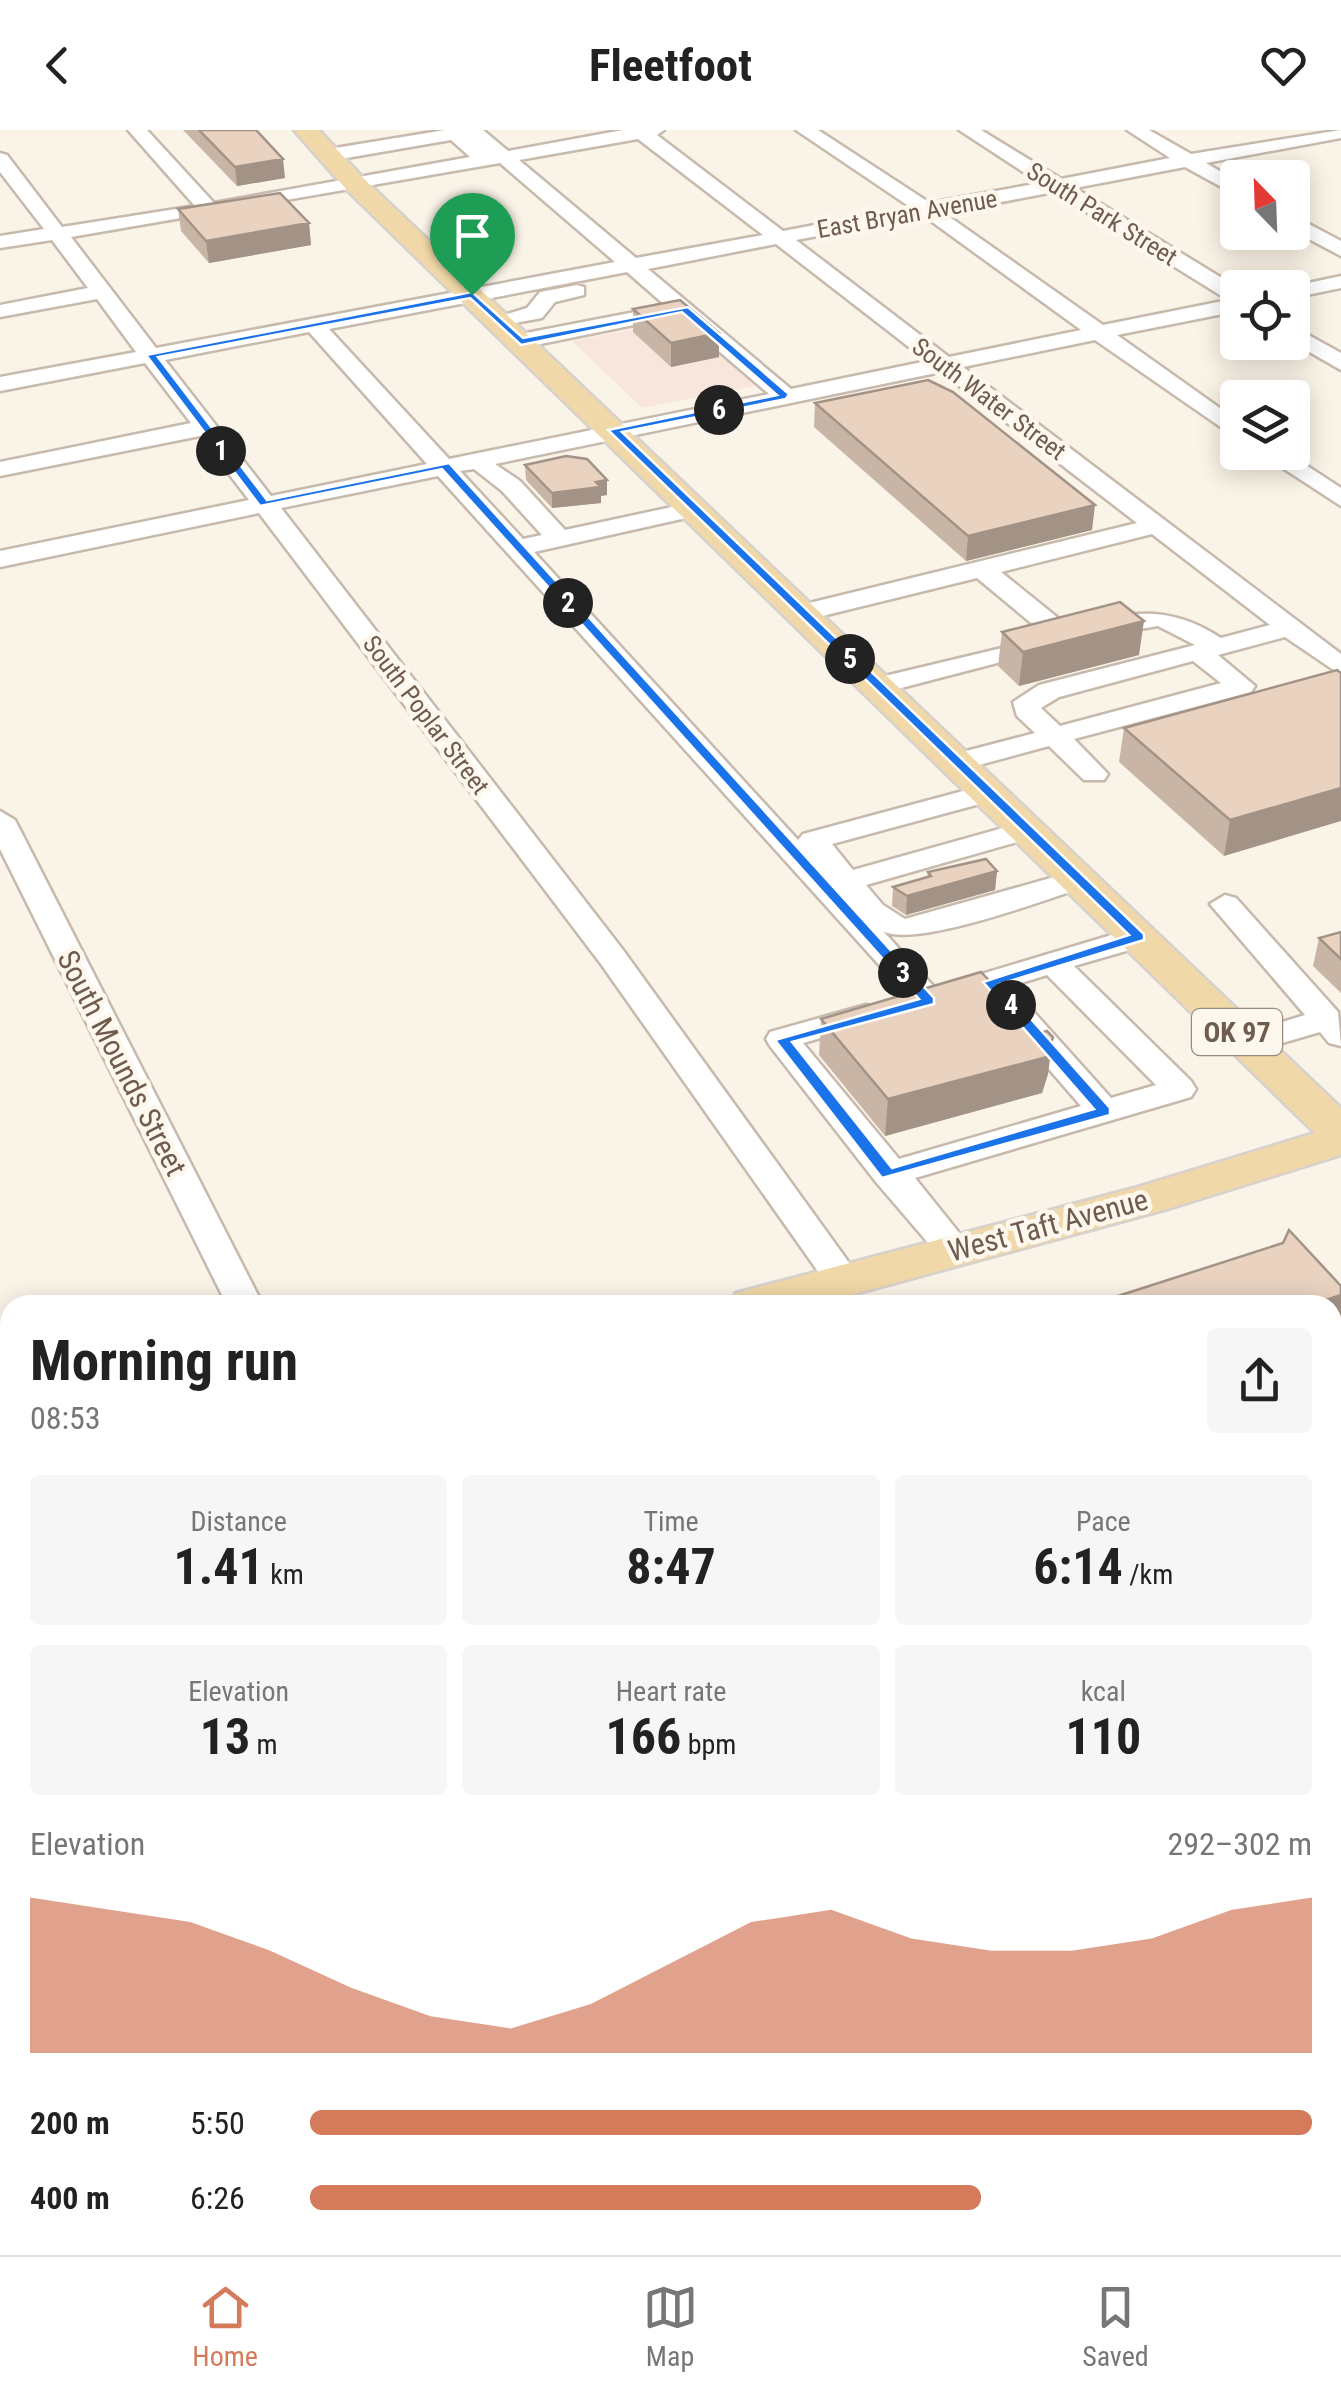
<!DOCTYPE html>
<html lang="en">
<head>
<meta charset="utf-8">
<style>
  body { margin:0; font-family:"Roboto Condensed",sans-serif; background:#f6f6f6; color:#222; height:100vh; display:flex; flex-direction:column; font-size:38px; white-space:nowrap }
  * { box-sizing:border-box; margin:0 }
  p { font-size:32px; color:#767676 }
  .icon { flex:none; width:55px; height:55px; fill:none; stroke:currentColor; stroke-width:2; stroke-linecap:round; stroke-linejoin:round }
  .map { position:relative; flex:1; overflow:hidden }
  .side { position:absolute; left:0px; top:1165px; width:1342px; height:960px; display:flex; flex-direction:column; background:#fff; border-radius:30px 30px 0 0; box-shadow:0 5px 25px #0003 }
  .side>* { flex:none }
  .needle { width:65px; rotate:337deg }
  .controls { position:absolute; left:1220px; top:30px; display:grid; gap:20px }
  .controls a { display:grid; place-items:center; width:90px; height:90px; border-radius:10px; background:#fff; box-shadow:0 5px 25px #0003; font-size:50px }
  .pin { position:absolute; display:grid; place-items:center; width:85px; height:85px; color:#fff; margin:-102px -42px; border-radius:50% 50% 50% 0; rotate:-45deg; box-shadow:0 0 10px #0007 }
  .pin .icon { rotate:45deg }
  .km { position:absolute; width:50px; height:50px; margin:-25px; border-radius:50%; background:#222; color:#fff; font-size:28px; line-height:50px; text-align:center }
  .round { display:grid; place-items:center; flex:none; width:105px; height:105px; border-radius:10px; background:#f6f6f6 }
  .overview { display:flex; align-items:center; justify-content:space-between; height:170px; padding:0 30px }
  h1 { font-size:55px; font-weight:700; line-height:75px }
  .stats { display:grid; grid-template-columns:repeat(3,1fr); gap:15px; height:170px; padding:10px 30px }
  .stats div { display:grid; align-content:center; border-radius:10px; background:#f6f6f6; text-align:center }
  .stats b { font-size:50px; font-weight:700 }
  .stats small { font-size:28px; font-weight:400 }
  .stats p { font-size:28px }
  .chart { height:280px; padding:20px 30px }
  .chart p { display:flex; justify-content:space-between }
  .chart svg { width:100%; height:180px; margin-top:10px; fill:#d47b5c; opacity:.7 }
  ul { padding:0 30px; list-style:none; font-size:32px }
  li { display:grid; grid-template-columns:160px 120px 1fr; align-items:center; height:75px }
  li i { height:25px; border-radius:12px; background:#d47b5c }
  header { display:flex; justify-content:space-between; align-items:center; height:130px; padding:0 30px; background:#fff; font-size:45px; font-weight:700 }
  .dock { display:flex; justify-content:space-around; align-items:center; height:140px; border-top:2px solid #e0e0e0; background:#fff; font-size:28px; color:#767676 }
  .dock a { display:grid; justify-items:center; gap:5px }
  .dock .selected { color:#d47b5c }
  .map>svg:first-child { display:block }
  .commercial { fill:#f8e6dd }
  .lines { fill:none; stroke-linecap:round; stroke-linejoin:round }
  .minor-casing { stroke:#c7baad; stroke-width:5 }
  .major-casing { stroke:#d7d1ce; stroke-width:5 }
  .minor { fill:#fff; fill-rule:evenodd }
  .major { fill:#f0d8a8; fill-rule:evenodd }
  .wall { fill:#c8b5a5 }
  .shaded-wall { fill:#a39386 }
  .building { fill:#e9d2c0; stroke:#a39386; stroke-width:2.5 }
  .route { fill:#1a73e8; stroke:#fff; stroke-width:2.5; fill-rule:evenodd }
  .labels { text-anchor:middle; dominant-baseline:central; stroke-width:9; stroke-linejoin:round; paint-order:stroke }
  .far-street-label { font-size:25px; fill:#705c4f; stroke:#fdf7ed }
  .shield { fill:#fdf7ed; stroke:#9a8a7e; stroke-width:2.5 }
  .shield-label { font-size:28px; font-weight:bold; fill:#705c4f }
  .street-label { font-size:30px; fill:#705c4f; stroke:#fdf7ed }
</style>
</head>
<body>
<header><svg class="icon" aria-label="back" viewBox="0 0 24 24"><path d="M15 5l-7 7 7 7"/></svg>Fleetfoot<svg class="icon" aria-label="heart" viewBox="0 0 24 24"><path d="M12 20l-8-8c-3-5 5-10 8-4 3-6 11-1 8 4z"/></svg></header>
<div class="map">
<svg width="1341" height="2125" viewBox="0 0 1341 2125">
  <rect width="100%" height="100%" fill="#faf3e7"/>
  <path class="commercial" d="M687 189 765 254 642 278 572 211Z"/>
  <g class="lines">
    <defs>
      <path id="minor" d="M128 0H147L214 73 470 27 451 10 329 31 319 25 329 19 445 0H483L508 21 623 0H664L657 5 783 101 910 77 796 0H818L930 73 1040 53 959 0H981L1061 49 1170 28 1127 0H1149L1191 24 1341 0V8L1206 33 1238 52V66L1185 37 1075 58 1238 158V181L1117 205 1238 291V309L1095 210 963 237 1341 524V545L1285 507 1218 525 1255 556 1251 562 1074 609 1108 644 1104 650H1084L1049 616 957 641 943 632 947 626 1035 603 1017 586 1013 572 1039 555 1195 515 1158 496 1093 507 1084 505 1080 499 1084 493C1137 480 1173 477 1221 508L1270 495 1152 404 1001 442 1074 501 1078 507 1074 513 1054 511 1051 519 878 564 864 556 868 550 1048 507 977 448 802 491 789 483 793 477 1137 393 941 242 495 334 520 351 565 400 695 372 704 374 707 379 704 384 534 422 798 710 803 704 978 657H998L1002 663 998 669 832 714 853 740 1028 691 1038 694 1043 700 1038 706 866 755 883 775 905 789 1079 740 1090 743 1094 749 1090 755C1051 768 914 819 883 801L935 858 1128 800H1150L1155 807 1150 814 1074 836 1191 951 1196 959 1191 967 915 1048 972 1119 967 1128 954 1131 941 1128 876 1052 770 916 766 909 770 902 866 875 877 878 882 885 877 892 803 913 899 1029 1081 976 1010 894 1005 887 1010 880H1032L1111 968 1156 955 1047 845 940 878H918L438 346 281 378 623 820 860 1148 855 1157 842 1161 829 1157 601 834 259 383 0 437V421L249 370 200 306 0 346V332L191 293 145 233 0 261V247L136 222 97 169 0 187V175L88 158 52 110 0 118V106L44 99 0 42V23L7 25 62 97 195 76ZM638 9 763 105 636 128 519 30ZM500 33 615 132 156 218 71 107ZM1054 62 1228 170 1103 195 944 83ZM924 86 1081 200 949 227 796 110ZM776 114 927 231 791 259 648 139ZM627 142 666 176 521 204 510 211 521 218 678 186 769 264 449 329 329 199ZM309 202 427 334 271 366 165 230ZM474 339 502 361 542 405 523 409 460 341ZM1193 531 1221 553 1060 596 1041 578 1059 567Z
        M1292 85 1341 111V126L1292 100Z
        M1341 146V158L1292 168V158H1285Z
        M577 155 584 157V165L555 172 542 188 499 196 488 190 527 178 540 162Z
        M1292 196 1341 223V240L1292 212Z
        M1258 322H1286L1341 358V376Z
        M0 681 15 690 263 1175H227L0 719Z
        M1225 765 1236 768 1338 882 1341 916 1329 913 1320 902 1248 923 1236 920 1232 913 1236 906 1305 885 1210 774Z
        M1341 1506V1540L1332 1543V1509Z"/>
      <path id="major" d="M294 0H319L365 50 1341 978V1025L1164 1080 814 1175H729L736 1163 1138 1057 1315 1003 347 60Z
        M10 1379V1419L0 1422V1382Z"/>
    </defs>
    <use href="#minor" class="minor-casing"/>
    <use href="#major" class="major-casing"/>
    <use href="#minor" class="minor"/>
    <use href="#major" class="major"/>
  </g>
  <path class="wall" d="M183 0H256L285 48 237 56Z
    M178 79 309 93 311 115 209 133 181 101Z
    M633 179 719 227 671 237 633 202Z
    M815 273 1092 400 966 431 814 297Z
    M525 335 607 365 601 366V373L552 378 526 350Z
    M1002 502 1139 525 1019 556 998 536Z
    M1341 543 1224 726 1119 632 1124 598Z
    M997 741 995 760 906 785 892 776 893 757 927 747 928 742Z
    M1341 802V863L1313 836 1319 808Z
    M821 889 1048 944 1042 963 885 1006 819 925Z"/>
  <path class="shaded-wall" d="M283 29 285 48 237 56 235 37Z
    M309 93 311 115 209 133 206 111Z
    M719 203V227L671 237V213Z
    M607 350V365L601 366V373L552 378V363Z
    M1095 375 1092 400 966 431 968 406Z
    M1144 491 1139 525 1019 556 1023 522Z
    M1341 658V691L1224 726 1230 690Z
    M997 741 995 760 906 785 907 766Z
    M1053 907 1048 944 1042 963 885 1006 888 969Z
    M1341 1165V1186L1338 1199 1332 1201V1175H1311Z
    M1341 1416V1449L1332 1452V1419Z"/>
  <path class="building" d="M199 0H256L283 29 235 37Z
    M280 63 309 93 206 111 178 79Z
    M680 170 719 203 671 213 633 179Z
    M928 250 953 262 1095 375 968 406 815 273Z
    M566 326 587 329 607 350 596 352 601 357 552 363 525 335Z
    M1120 472 1144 491 1023 522 1002 502Z
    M1337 540 1341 543V658L1230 690 1124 598Z
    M986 729 997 741 907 766 893 757 931 746 928 742Z
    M1341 802V829L1319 808Z
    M981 842 1040 903 1047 901 1053 907 1047 927 888 969 821 889Z
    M1289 1100 1341 1156V1165L1311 1175H1090L1283 1113Z
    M1332 1375 1341 1386V1416L1332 1419Z"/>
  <path class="route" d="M472 162 523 208 688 177 789 264 786 269 622 302 1144 804V810L1000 854 1110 978V985L882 1048 775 910 919 869 442 339 260 376 146 225ZM470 168 521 215 682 182 777 265 608 300 1129 805 983 852 1094 979 892 1038 792 912 934 874V868L449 333 267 370 158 227Z"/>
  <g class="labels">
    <g class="far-street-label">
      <text transform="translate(907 84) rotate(-10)">East Bryan Avenue</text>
      <text transform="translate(1102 84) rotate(32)">South Park Street</text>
      <text transform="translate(989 269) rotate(37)">South Water Street</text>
      <text transform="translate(426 585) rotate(53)">South Poplar Street</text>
    </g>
    <rect class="shield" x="1192" y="879" width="90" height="46" rx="8"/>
    <g class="shield-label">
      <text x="1237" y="902">OK 97</text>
    </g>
    <g class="street-label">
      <text transform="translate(122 933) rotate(63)">South Mounds Street</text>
      <text transform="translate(1048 1095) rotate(-15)">West Taft Avenue</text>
    </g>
  </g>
</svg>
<div class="controls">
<a><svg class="needle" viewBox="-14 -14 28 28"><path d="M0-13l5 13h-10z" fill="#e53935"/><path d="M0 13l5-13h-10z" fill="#767676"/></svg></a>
<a><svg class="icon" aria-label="locate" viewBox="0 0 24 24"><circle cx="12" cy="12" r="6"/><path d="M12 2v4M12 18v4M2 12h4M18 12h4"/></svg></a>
<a><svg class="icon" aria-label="layers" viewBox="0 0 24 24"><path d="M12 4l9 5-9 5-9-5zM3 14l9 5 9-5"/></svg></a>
</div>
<div class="pin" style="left:472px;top:165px;background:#1e9e55"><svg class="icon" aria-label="arrive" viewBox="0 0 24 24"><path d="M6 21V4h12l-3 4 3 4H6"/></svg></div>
<b class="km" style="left:221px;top:321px">1</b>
<b class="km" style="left:568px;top:473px">2</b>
<b class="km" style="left:903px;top:843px">3</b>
<b class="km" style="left:1011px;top:875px">4</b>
<b class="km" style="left:850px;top:529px">5</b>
<b class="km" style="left:719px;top:280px">6</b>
<section class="side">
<div class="overview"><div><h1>Morning run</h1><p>08:53</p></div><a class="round"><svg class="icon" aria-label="share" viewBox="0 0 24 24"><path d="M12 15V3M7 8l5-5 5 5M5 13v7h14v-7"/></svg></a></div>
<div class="stats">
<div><p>Distance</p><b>1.41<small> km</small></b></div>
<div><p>Time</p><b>8:47</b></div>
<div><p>Pace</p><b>6:14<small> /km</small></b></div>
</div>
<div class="stats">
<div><p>Elevation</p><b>13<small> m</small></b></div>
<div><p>Heart rate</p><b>166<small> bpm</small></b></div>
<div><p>kcal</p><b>110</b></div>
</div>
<div class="chart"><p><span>Elevation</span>292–302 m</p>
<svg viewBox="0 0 160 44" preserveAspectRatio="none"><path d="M0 44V6L10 9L20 12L30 19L40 28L50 35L60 38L70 32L80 22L90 12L100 9L110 16L120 19L130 19L140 16L150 9L160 6V44z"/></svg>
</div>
<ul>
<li><b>200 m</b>5:50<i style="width:100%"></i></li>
<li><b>400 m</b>6:26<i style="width:67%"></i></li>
</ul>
</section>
</div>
<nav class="dock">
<a class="selected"><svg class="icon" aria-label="home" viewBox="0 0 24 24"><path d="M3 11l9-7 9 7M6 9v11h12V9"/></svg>Home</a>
<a><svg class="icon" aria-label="map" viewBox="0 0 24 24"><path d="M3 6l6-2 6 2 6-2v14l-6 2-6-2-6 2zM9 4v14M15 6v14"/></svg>Map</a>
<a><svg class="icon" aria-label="saved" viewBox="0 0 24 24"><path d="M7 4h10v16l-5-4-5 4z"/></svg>Saved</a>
</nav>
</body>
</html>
